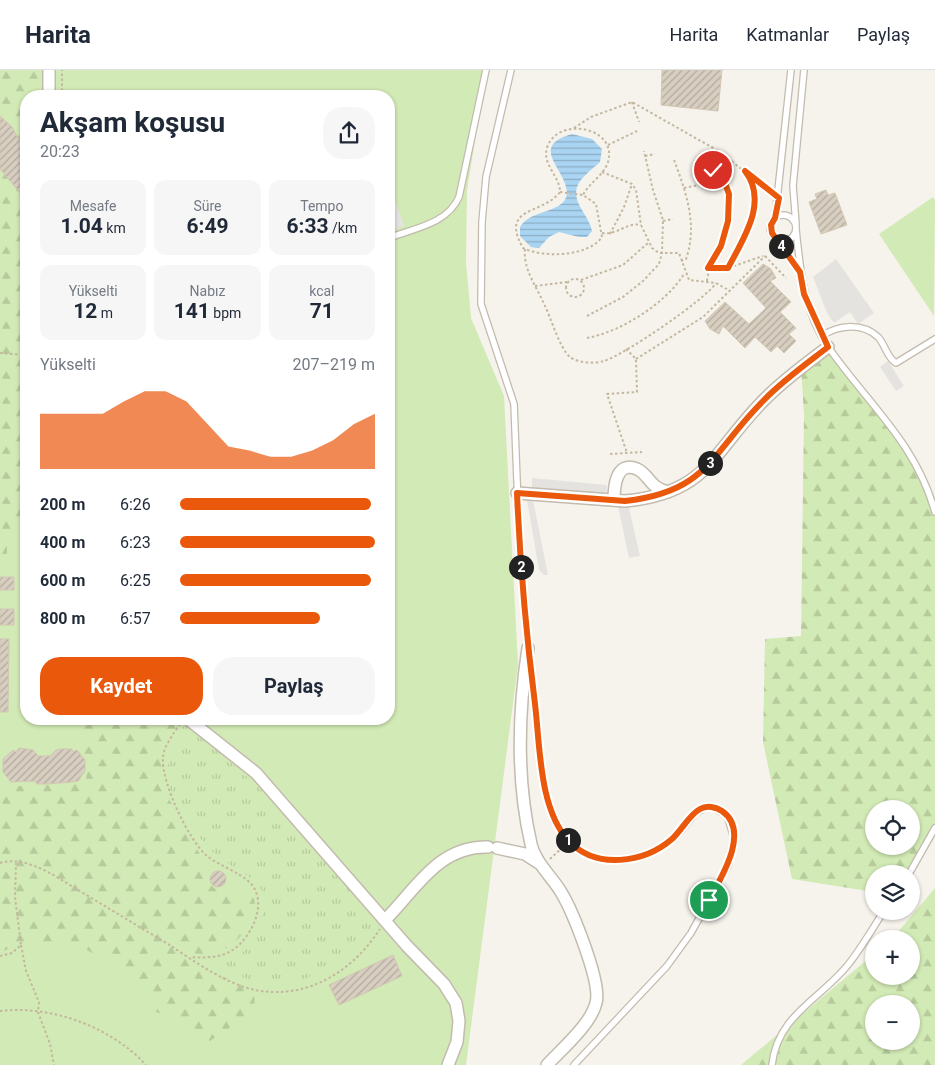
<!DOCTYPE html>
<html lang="tr">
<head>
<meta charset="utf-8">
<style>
  body { margin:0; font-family:Roboto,sans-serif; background:#f6f6f7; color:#1f2937; height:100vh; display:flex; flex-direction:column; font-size:19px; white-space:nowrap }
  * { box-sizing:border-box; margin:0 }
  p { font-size:16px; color:#747a83 }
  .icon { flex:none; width:28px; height:28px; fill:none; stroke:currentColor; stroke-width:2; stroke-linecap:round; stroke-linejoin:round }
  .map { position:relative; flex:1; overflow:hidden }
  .sheet { position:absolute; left:20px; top:20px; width:375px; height:635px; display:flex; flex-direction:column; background:#fff; border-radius:20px; box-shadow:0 1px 4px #0004 }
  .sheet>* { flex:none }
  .buttons { position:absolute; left:865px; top:730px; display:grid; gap:10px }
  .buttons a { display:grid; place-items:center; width:55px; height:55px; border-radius:50%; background:#fff; box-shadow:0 1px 4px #0004; font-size:25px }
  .pin { position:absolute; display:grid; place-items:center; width:42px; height:42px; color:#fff; margin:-21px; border:2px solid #fff; border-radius:50%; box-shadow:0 1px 5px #0007 }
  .km { position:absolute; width:25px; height:25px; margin:-12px; border-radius:50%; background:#222; color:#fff; font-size:14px; line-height:25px; text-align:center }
  .round { display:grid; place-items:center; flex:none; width:52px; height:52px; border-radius:20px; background:#f6f6f7 }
  .overview { display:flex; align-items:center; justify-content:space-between; height:85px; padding:0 20px }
  h1 { font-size:28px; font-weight:700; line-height:38px }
  .figures { display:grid; grid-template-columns:repeat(3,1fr); gap:8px; height:85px; padding:5px 20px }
  .figures div { display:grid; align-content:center; border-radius:12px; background:#f6f6f7; text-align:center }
  .figures b { font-size:21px; font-weight:700 }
  .figures small { font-size:14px; font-weight:400 }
  .figures p { font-size:14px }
  .chart { height:140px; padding:10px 20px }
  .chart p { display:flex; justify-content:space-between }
  .chart svg { width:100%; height:90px; margin-top:5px; fill:#ea580c; opacity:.7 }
  .cta { display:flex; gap:10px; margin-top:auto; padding:10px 20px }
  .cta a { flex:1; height:58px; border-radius:20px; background:#ea580c; color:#fff; font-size:20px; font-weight:700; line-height:58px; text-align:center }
  .cta a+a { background:#f6f6f7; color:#1f2937 }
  ul { padding:0 20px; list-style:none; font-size:16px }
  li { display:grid; grid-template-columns:80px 60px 1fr; align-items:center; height:38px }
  li i { height:12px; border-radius:6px; background:#ea580c }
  header { display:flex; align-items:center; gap:30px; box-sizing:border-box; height:70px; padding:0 25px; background:#fff; border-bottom:1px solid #e0e1e3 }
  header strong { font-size:24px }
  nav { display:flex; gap:28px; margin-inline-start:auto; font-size:18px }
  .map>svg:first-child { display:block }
  .grass { fill:#d2eab5; fill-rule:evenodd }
  .forest { fill:url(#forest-firs); fill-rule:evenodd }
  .park { fill:url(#park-tufts) }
  .parking { fill:#e5e3e0 }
  .water { fill:url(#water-rules) }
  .building { fill:url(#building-hatch); stroke:#d3c7b4 }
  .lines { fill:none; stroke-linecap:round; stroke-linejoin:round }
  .lane-casing { stroke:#c2bbae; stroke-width:8 }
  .street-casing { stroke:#c2bbae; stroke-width:14 }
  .path { stroke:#c4b79f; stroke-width:2; stroke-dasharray:2.5 2.5; stroke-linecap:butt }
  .lane { stroke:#fff; stroke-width:5.5 }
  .street { stroke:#fff; stroke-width:11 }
  .route-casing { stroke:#fff; stroke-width:10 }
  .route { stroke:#ea580c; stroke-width:6 }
</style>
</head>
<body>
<header>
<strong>Harita</strong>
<nav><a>Harita</a><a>Katmanlar</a><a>Paylaş</a></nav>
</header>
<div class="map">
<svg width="935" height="995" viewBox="0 0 935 995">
  <defs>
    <pattern id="forest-firs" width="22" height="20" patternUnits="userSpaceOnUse" patternTransform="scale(1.25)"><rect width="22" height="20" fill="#d2eab5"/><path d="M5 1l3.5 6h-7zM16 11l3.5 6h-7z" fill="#b6ca9c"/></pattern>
    <pattern id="park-tufts" width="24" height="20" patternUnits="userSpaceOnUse" patternTransform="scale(1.25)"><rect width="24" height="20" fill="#d2eab5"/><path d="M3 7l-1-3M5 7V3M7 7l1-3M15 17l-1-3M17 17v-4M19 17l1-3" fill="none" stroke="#b6ca9c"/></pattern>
    <pattern id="water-rules" width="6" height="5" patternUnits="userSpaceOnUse" patternTransform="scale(1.25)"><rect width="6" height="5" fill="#a9d4f2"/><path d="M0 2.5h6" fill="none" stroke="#8caec5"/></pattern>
    <pattern id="building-hatch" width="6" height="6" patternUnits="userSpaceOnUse" patternTransform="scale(1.25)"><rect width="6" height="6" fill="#d8cfc1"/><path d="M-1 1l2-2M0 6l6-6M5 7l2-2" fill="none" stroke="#b1aa9e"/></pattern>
  </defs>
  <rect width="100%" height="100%" fill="#f6f3ec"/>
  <path class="grass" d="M0 0H486L467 121 466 193 471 248 504 326 518 595 466 995H0ZM26 26H389V649H26Z
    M933 127 935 130 934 246 879 164Z"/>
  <path class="forest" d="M0 0H44V26H26V463H7V485H0Z
    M828 277 912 386 935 442V758L909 804H874V822L792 809 763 672 765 569 801 566 804 345 801 298ZM874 739H911V776H874Z
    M74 649H184L163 686 159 711 207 797 209 813 216 820 253 827C263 850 236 876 215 883 208 885 199 884 192 883L189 887 219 905 255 920 254 941 210 971 169 947 154 941 140 911 87 880 27 872 0 882V713L16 716 84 714C94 693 77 675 78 653Z
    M935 818V995H741L874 884V906H911V869H892ZM874 934H911V971H874Z"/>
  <path class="park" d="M187 654 270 727 361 830 376 852C366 868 353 879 338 890 295 922 262 921 216 894L215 890C224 888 236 886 244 881 259 872 269 837 262 821 254 806 233 798 220 788 201 774 167 727 167 702 167 696 170 689 171 684 174 673 177 660 187 654Z"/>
  <path class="parking" d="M390 116 404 156 389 161V117Z
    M836 189 874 243 858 254 850 242 834 253 827 243 813 207Z
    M888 291 904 316 896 321 880 297Z
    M532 408 607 415 606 425 532 419Z
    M527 430H533L548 505H544L539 500Z
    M628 434 640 486 629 488 618 436Z"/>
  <path class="water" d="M572 64 592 69 602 79 600 92C584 107 567 115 582 140 586 147 590 152 592 161L587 167H579L559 162 549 167 539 178 531 177 520 166V157C531 138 567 144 567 122 566 99 528 76 572 64Z"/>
  <path class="building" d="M662 0H722L718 41 661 35Z
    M0 46 12 57 23 77 26 91V130L0 99Z
    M826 120 828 125 835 123 847 155 821 164 809 132 817 129 815 124Z
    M763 194 771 199 776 208 770 211 791 232 780 242 796 258 789 264 796 271 784 283 777 276 771 282 755 267 745 278 723 256 719 264 710 259 705 251 725 232 749 254 766 238 743 213Z
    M0 507H14V520H0Z
    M0 539H14V555H0Z
    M0 569H9L8 642H0Z
    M19 678 33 680 38 686H50L56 680 61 679H72L73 682 77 680 85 690V701L78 711 72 712 47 714H37L35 711 11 712 3 702V689L13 680 16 682Z
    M210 809a8 8 0 1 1 16 0a8 8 0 1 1-16 0Z
    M393 885 402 906 339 935 329 915Z"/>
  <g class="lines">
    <defs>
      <path id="lane" d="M511 0 486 107 482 152 481 234 514 334 520 486 528 579
        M770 158a13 13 0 1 1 26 0a13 13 0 1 1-26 0Z
        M775 148 791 0
        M796 154 793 116 804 0
        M796 159C800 200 804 243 829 278 868 334 916 373 935 442
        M389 168C415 158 447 154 459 127L486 0
        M776 170 799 200
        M822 266C838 255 862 252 878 267 885 274 887 288 896 293L935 269
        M530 593C533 617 536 641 538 665 543 707 545 770 593 786 609 792 625 792 641 786 656 781 669 773 680 762 690 751 694 740 710 736L727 745 734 768 728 796 691 863 667 896 574 995
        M909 804 935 758
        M772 995C777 946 819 930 847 896 861 879 872 859 884 841"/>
      <path id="street" d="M49 26V0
        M517 423 625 431C708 423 712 383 763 331 782 311 806 294 828 277
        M614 430C614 417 616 390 637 399 650 405 648 417 668 422
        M528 578C518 643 516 709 531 774 535 792 552 807 561 822 572 840 602 913 596 933 591 954 562 979 547 995
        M188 649 256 703 407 876 444 914 456 933 459 951 457 972 448 995
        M497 778 525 784 539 793
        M385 850C417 818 438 776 488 777"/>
    </defs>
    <use href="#lane" class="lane-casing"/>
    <use href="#street" class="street-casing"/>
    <path class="path" d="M62 26V0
      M632 32 639 52
      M574 58 591 47 632 32 722 83 770 123
      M608 75 637 61
      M645 86 655 84
      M674 90C686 122 698 155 686 189L681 191
      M602 102 632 114 636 120 641 155 652 178 659 183H679L689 210 716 213 730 221
      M684 118 708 113 717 116 723 111 722 105 716 100 710 101 707 105 708 113
      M560 122 583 125 596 134 602 167C588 187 543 188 523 178 499 136 543 145 560 122 560 105 540 94 548 75 561 46 618 58 608 92 604 105 589 113 583 125
      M663 151 673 149
      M602 163C619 165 626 152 641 155
      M610 164 624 137 632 114
      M525 179C523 200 537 217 545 236 551 248 560 279 570 287 578 293 595 294 604 291 624 285 705 230 716 213
      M765 186 786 208
      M709 198H728L763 186
      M728 198C741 172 769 133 748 105
      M566 218a9 9 0 1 1 18 0a9 9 0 1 1-18 0Z
      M581 210 623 195 648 173
      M707 211C711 177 746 148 723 111
      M535 216 567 212
      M587 246 623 227 643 211 659 194 662 183 663 150 653 120 644 81
      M587 268C621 262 666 233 684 204
      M626 279 636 289 637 322 607 324 627 383
      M0 283 26 285
      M636 289 703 247 765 186
      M610 384 642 382
      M180 654C174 663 163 677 163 688 161 712 189 771 207 786 221 797 241 802 252 815 268 835 250 870 231 881 219 888 204 888 191 887
      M550 789 565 775
      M0 793C24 785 54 805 73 817 105 836 136 855 168 874 194 891 224 913 255 920 307 930 352 902 380 859
      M21 875 26 901 39 932 38 942 50 974 54 995
      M0 886 12 883 21 875 15 827 16 793
      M0 941C52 935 111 957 146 995"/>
    <use href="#lane" class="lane"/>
    <use href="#street" class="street"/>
  </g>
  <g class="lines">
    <defs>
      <path id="route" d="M709 830C721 808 751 761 722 741 716 737 707 735 700 739 689 745 682 760 672 769 644 793 596 800 569 771 539 740 540 675 535 634 526 563 520 494 517 423L625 431C708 422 711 383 763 331 782 311 806 294 828 277L804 224 800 202 772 163 771 155 775 148 779 128 745 101C769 132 743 169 728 198H708L721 176 728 151 729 124 722 105 713 100"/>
    </defs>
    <use href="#route" class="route-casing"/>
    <use href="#route" class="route"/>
  </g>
</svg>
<div class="buttons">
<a><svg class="icon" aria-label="locate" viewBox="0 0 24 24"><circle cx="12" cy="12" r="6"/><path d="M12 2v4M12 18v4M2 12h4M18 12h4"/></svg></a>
<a><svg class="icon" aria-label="layers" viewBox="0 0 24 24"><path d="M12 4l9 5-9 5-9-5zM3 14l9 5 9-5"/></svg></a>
<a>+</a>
<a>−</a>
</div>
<div class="pin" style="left:709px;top:830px;background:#1e9e55"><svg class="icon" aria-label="arrive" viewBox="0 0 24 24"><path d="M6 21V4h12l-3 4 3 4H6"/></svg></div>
<div class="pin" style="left:713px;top:100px;background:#d93025"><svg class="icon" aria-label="check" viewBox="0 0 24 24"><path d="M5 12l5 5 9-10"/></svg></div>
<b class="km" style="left:568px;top:770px">1</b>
<b class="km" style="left:521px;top:497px">2</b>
<b class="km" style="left:710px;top:393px">3</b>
<b class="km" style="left:781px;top:176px">4</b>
<section class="sheet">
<div class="overview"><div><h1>Akşam koşusu</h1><p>20:23</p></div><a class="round"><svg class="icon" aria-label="share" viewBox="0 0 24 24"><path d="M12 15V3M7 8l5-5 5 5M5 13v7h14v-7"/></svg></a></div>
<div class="figures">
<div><p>Mesafe</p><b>1.04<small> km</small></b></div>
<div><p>Süre</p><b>6:49</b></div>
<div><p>Tempo</p><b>6:33<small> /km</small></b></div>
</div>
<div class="figures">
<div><p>Yükselti</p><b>12<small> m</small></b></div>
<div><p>Nabız</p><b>141<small> bpm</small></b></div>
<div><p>kcal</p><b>71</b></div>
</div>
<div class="chart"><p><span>Yükselti</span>207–219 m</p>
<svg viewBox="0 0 160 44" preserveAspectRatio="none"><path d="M0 44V17L10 17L20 17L30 17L40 11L50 6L60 6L70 11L80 22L90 33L100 35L110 38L120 38L130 35L140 30L150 22L160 17V44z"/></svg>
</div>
<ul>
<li><b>200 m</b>6:26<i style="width:98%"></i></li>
<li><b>400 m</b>6:23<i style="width:100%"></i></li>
<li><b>600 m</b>6:25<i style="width:98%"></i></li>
<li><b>800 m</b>6:57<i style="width:72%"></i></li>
</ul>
<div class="cta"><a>Kaydet</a><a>Paylaş</a></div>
</section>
</div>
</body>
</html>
